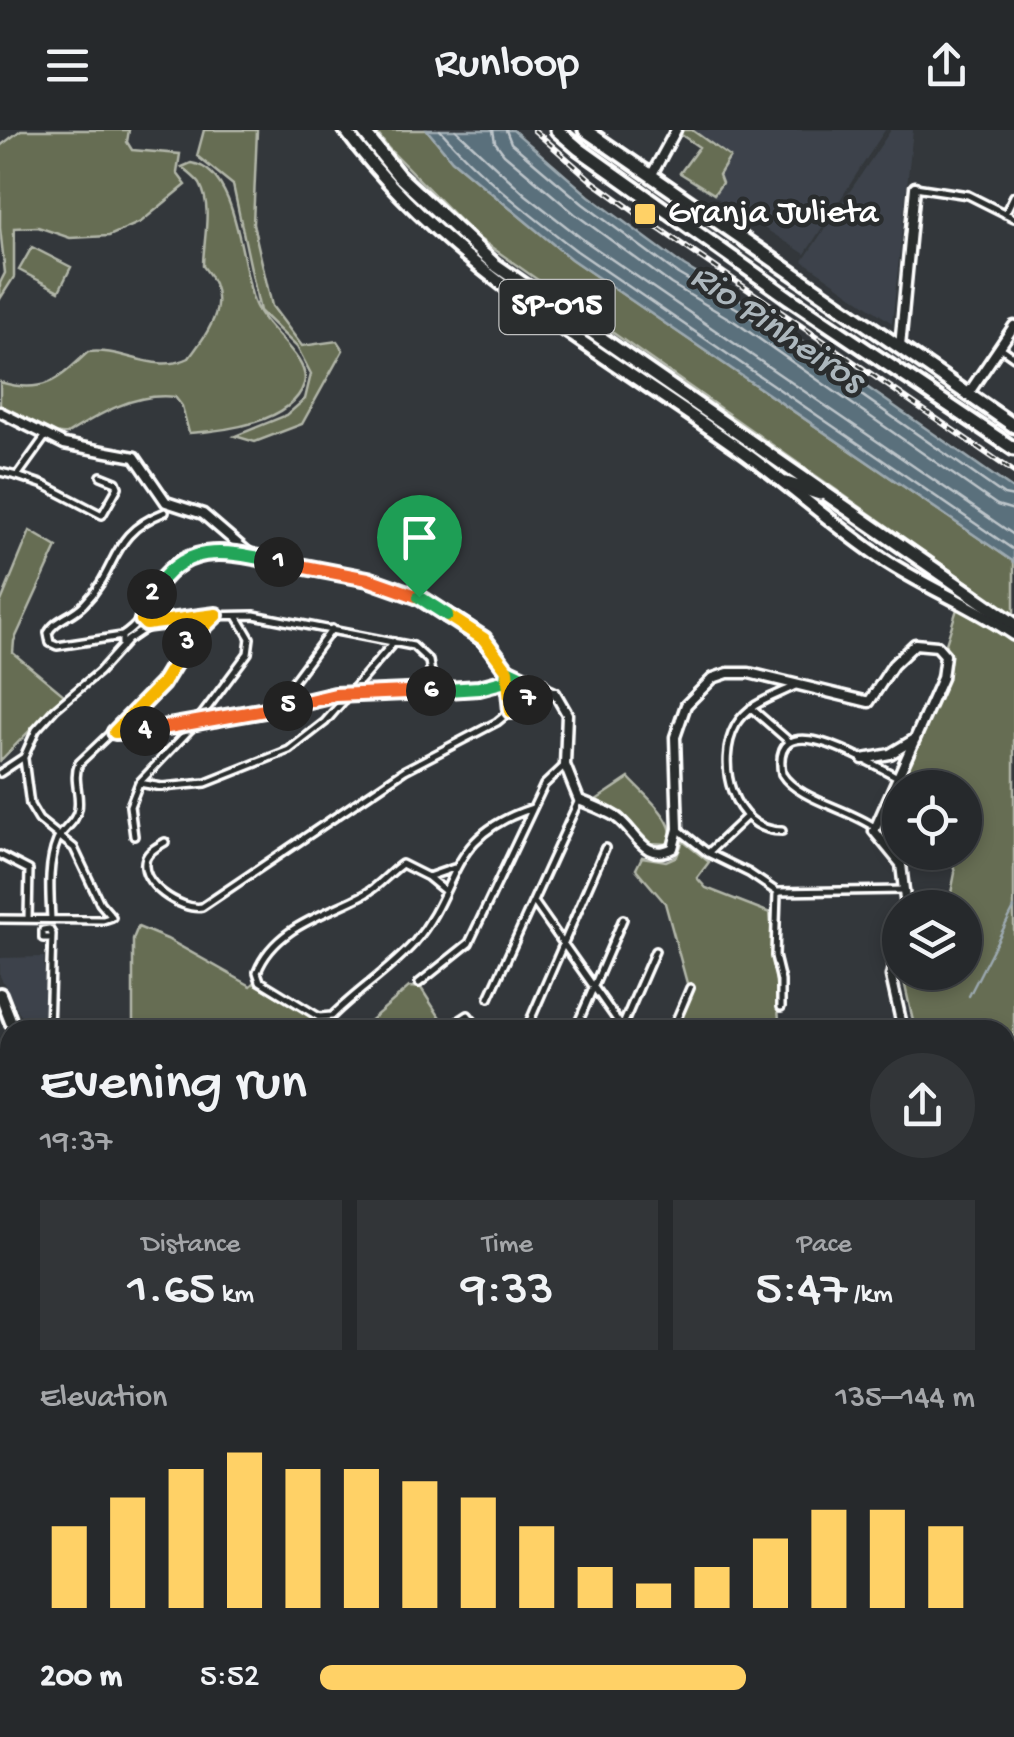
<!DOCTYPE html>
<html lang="en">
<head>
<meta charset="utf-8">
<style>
  body { margin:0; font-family:"Gochi Hand",sans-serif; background:#323538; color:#f1f3f6; height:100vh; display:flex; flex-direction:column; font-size:38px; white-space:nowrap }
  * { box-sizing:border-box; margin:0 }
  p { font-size:32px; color:#a4a6a9 }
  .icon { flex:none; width:55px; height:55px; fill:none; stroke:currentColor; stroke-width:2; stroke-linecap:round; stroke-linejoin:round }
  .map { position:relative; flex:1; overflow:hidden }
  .drawer { position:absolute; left:0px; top:890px; width:1015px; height:718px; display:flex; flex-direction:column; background:#26292c; border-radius:30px 30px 0 0; box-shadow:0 5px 15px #0003,0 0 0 2px #424548 }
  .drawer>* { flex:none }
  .buttons { position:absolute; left:882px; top:640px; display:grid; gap:20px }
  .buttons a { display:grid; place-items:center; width:100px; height:100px; border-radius:50%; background:#26292c; box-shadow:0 5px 15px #0003,0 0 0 2px #424548; font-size:50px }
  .pin { position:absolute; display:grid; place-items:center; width:85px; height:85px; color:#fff; margin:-102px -42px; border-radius:50% 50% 50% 0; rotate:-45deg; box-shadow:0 0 10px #0007 }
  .pin .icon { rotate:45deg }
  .km { position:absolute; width:50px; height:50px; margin:-25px; border-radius:50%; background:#222; color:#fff; font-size:28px; line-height:50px; text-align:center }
  .round { display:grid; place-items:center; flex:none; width:105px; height:105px; border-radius:52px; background:#323538 }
  .overview { display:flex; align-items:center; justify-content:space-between; height:170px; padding:0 40px }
  h1 { font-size:55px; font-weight:600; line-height:75px }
  .metrics { display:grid; grid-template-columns:repeat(3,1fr); gap:15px; height:170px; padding:10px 40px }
  .metrics div { display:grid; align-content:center; border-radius:0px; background:#323538; text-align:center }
  .metrics b { font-size:50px; font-weight:600 }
  .metrics small { font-size:28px; font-weight:400 }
  .metrics p { font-size:28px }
  .chart { height:280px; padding:20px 40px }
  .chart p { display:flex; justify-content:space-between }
  .chart svg { width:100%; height:180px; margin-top:10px; stroke:#ffd166; stroke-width:6 }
  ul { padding:0 40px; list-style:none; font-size:32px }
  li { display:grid; grid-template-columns:160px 120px 1fr; align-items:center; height:75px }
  li i { height:25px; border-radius:12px; background:#ffd166 }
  header { display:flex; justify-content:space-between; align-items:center; height:130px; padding:0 40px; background:#26292c; font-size:45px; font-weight:600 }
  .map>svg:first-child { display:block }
  .built { fill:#3d434b }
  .green { fill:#666d53; stroke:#b2b6a9; stroke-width:2.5 }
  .water { fill:#5a6f7b; stroke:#9ca9b0; stroke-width:2.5 }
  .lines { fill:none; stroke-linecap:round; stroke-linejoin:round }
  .shore { stroke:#bdc5ca; stroke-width:2.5 }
  .stream { stroke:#9ca9b0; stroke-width:2.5 }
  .street-casing { stroke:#fff; stroke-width:12 }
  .secondary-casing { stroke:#fff; stroke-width:15 }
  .primary-casing { stroke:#fff; stroke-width:18 }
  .highway-casing { stroke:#fff; stroke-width:19 }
  .street { stroke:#2a2d2e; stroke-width:5 }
  .secondary { stroke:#2a2d2e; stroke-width:8 }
  .primary { stroke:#2a2d2e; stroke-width:10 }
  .highway { stroke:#2a2d2e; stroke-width:11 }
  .rail-casing { stroke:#fff; stroke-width:6 }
  .rail { stroke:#2a2d2e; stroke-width:2.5; stroke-dasharray:8; stroke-linecap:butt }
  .split-1-casing { stroke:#fff; stroke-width:20 }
  .split-2-casing { stroke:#fff; stroke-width:20 }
  .split-3-casing { stroke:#fff; stroke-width:20 }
  .split-4-casing { stroke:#fff; stroke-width:20 }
  .split-5-casing { stroke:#fff; stroke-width:20 }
  .split-6-casing { stroke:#fff; stroke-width:20 }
  .split-7-casing { stroke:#fff; stroke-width:20 }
  .split-8-casing { stroke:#fff; stroke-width:20 }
  .split-9-casing { stroke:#fff; stroke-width:20 }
  .split-1 { stroke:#f0652b; stroke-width:12 }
  .split-2 { stroke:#22a559; stroke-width:12 }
  .split-3 { stroke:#f5b400; stroke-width:12 }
  .split-4 { stroke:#f5b400; stroke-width:12 }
  .split-5 { stroke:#f0652b; stroke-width:12 }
  .split-6 { stroke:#f0652b; stroke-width:12 }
  .split-7 { stroke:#22a559; stroke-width:12 }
  .split-8 { stroke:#f5b400; stroke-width:12 }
  .split-9 { stroke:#22a559; stroke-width:12 }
  .poi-dot { fill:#ffd166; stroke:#2a2d2e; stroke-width:4 }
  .labels { text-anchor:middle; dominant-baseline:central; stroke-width:9; stroke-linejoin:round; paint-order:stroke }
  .shield { fill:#2a2d2e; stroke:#bfc0c0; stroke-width:2.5 }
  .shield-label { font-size:32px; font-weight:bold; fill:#fff }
  .poi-label { font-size:35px; fill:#fff; stroke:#2a2d2e; text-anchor:start }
  .water-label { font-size:38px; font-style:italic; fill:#acb7bd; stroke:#2a2d2e }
</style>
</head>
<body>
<header><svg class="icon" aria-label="menu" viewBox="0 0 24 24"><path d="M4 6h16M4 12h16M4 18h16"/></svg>Runloop<svg class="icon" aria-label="share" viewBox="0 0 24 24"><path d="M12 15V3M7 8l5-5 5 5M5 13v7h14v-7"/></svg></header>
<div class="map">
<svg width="1014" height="1607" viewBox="0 0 1014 1607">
  <rect width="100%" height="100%" fill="#33373b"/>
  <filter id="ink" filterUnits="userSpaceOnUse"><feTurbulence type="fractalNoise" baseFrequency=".01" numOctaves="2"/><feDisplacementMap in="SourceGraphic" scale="20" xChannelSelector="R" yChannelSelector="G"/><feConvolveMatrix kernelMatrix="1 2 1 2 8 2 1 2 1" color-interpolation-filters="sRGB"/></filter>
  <g filter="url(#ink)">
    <path class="built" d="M683 0H885L805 124 679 44 699 17 680 4Z
      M891 0H913L892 193 803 131Z
      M44 827V900H35V888H22L0 846V828Z"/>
    <path class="green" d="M21 0H129L127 12 132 20 180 24 177 43 186 55 141 92 109 106 70 108 38 97 14 98V147L0 169V153L5 143 0 98V16Z
      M204 0H257L253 94 272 176 302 216 337 211 343 220 302 294 255 312 235 306 287 285 305 269 311 244 297 217 260 181 233 55 197 26Z
      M375 0H427L452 30 571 129 1014 432V485L474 105 388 18Z
      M683 0H692L730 27 719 45 722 53 714 64 680 43 699 17 680 4Z
      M191 33C238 39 241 135 254 172 263 198 312 229 304 254 292 293 222 301 189 303L182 276 175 267C136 262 99 284 67 304 44 306 20 289 0 278V252C43 265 58 250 88 222 122 217 155 245 189 228 212 197 232 170 203 136 203 111 213 78 200 54 196 48 187 42 182 37Z
      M32 117 71 137 59 161 19 140Z
      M30 401 57 417 14 511 13 523 64 565 0 631V474Z
      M957 479 1014 509V938L1005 935V900H915L904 851 906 843 965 842V778L935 777 950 768 955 743 950 723 965 722V658L905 657 902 654Z
      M629 648C643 664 679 691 670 714L650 713 622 683 596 670Z
      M683 711 709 732 697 748 706 758 770 783 779 890C739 901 713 907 675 887L688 857 665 773 636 739 642 727 666 731 677 726Z
      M138 797 167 809 251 856 254 853 318 890 329 893V900H133V809Z
      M409 857 421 858 448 900H359Z"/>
    <path class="water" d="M427 0H513L589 66 684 136 748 174 1014 360V432L571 129 452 30Z"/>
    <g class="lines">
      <path class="shore" d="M440 0C480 46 529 84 577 121L1014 420
        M456 0 526 65 585 111 1014 405
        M493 0 495 12 504 24 575 84 671 154 735 192 997 375 1014 380
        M506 0 511 13 583 74 678 144 743 182 1004 365 1014 367"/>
      <path class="stream" d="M969 866 1014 778
        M1005 1396 1014 1372
        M711 1607 718 1598"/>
      <defs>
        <path id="street" d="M915 57 968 65 1014 88
          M1005 84 1014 66
          M1000 217 1014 227
          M0 342 17 346 45 307
          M17 346 44 355 102 385 118 357 116 352 101 346
          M122 506 57 516 50 513 48 503C55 489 73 486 84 474 120 438 108 404 165 382
          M122 517V506C138 496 142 487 149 470 168 426 205 418 248 426
          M507 540 511 581
          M274 577 332 499
          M751 578 790 612
          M115 602C187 608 266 574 336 565 393 557 450 564 506 551
          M0 643 24 627 36 600 55 579 99 542 128 510 150 495 200 486 254 485 413 516 429 531 434 561
          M139 653 162 657 206 653 289 620 325 592 394 512
          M874 697C849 679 797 669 782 644 769 570 873 635 898 647
          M678 699 708 723 749 743 777 762 905 760
          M782 701C732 701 715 632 736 595 750 572 774 567 795 556
          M134 706 130 676 139 653 196 593 248 523 250 508 237 486
          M165 712C158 716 149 721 146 728 137 753 182 781 202 777L405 640 497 592 541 556
          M708 723 745 688
          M0 725 29 740 28 789
          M428 747 454 738
          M445 761 428 747 402 734C389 743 379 756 365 764 326 785 275 796 257 842L260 851 319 887 332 886C358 860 390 840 414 813 462 756 445 706 533 678
          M777 762 775 826 781 851V877
          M534 772 624 900
          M0 789 103 790 112 787 100 773 74 718 39 690 30 675 24 629
          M51 789C50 765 47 735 57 711 62 699 76 693 78 679 81 663 72 650 79 633L162 554 186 513 214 487
          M419 853 469 813 544 655 565 635
          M489 868 579 670
          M451 896 468 885 480 900
          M622 897 655 821
          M49 900 52 804 49 799 43 800V808H51
          M526 900 605 718
          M575 900 623 789
          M672 900 690 858
          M0 948 10 964
          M1005 970 1014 983
          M1005 1013 1014 1017
          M0 1050 10 1045
          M1005 1102 1014 1118
          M0 1241 10 1239
          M1005 1271 1014 1279
          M0 1396H10
          M1005 1524 1014 1520
          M0 1527 10 1531
          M1005 1552 1014 1562
          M1005 1577 1014 1574
          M160 1598 182 1607
          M603 1598 613 1601
          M611 1598 616 1607
          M810 1601 828 1607
          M60 1607 83 1601 172 1602 176 1598
          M322 1607 333 1598
          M442 1607 447 1598
          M526 1607 531 1598
          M551 1607 588 1598
          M718 1607 728 1598"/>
        <path id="secondary" d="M651 46 676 0
          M900 217 915 57
          M968 264 1014 196
          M0 282 64 314 135 327 166 372 203 384 253 427 367 449 419 467 470 498 512 544 555 563 567 584 565 635 579 670C591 675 605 680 616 687 636 701 644 733 673 718L678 699 675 607 686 575 713 548 728 543H749L869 572 893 535 915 514 937 516 945 525 942 548 874 701 901 734 906 778
          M863 629 890 624 915 609
          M900 806 891 846 903 900
          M1005 944 1014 947
          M1005 1446 1014 1435
          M798 1607 814 1598"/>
        <path id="primary" d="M345 0C446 137 602 221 738 318 788 353 832 395 883 429 925 457 972 475 1014 504
          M0 864 11 892
          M1005 1228 1014 1226"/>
        <path id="highway" d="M362 0 398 45 494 134 1014 494
          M557 0 579 19 789 168 1014 319
          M585 0 1014 296
          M786 353 820 364"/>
      </defs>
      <use href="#street" class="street-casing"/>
      <use href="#secondary" class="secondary-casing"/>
      <use href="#primary" class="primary-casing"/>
      <use href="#highway" class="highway-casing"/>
      <use href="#street" class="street"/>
      <use href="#secondary" class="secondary"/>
      <use href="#primary" class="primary"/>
      <use href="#highway" class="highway"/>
      <defs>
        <path id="rail" d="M534 0 592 51 642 87 1014 342"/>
      </defs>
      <use href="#rail" class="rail-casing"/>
      <use href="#rail" class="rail"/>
    </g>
  </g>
  <g class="lines" filter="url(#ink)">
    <defs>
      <path id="split-1" d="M279 432 368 449 419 467"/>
      <path id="split-2" d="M152 464C184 410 226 421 279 432"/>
      <path id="split-3" d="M152 464 142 490 146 494 216 485 187 513"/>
      <path id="split-4" d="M145 601 115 602 162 554 187 513"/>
      <path id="split-5" d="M145 601 288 576"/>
      <path id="split-6" d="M288 576 335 565 431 561"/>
      <path id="split-7" d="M431 561 479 558 506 551 507 540 541 556 528 570"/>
      <path id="split-8" d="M447 485 484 509 507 540 511 581 528 570"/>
      <path id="split-9" d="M419 467 447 485"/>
    </defs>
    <use href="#split-1" class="split-1-casing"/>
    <use href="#split-2" class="split-2-casing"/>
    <use href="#split-3" class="split-3-casing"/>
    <use href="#split-4" class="split-4-casing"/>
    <use href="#split-5" class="split-5-casing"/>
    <use href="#split-6" class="split-6-casing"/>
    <use href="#split-7" class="split-7-casing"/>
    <use href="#split-8" class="split-8-casing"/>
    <use href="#split-9" class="split-9-casing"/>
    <use href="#split-1" class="split-1"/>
    <use href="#split-2" class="split-2"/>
    <use href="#split-3" class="split-3"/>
    <use href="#split-4" class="split-4"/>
    <use href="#split-5" class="split-5"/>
    <use href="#split-6" class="split-6"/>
    <use href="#split-7" class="split-7"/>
    <use href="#split-8" class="split-8"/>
    <use href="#split-9" class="split-9"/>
  </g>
  <rect class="poi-dot" x="633" y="72" width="24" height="24" rx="5"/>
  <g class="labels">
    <rect class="shield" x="499.5" y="150" width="115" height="54" rx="8"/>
    <g class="shield-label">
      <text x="557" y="177">SP-015</text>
    </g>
    <g class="poi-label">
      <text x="668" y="84">Granja Julieta</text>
    </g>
    <g class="water-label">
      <text transform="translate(776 200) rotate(34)">Rio Pinheiros</text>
    </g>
  </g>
</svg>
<div class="buttons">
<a><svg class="icon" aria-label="locate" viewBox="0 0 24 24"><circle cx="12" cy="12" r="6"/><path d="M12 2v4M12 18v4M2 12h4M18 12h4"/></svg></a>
<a><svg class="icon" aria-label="layers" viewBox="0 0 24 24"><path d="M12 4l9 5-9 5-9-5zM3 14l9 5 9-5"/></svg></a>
</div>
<div class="pin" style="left:419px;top:467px;background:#1e9e55"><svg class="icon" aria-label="arrive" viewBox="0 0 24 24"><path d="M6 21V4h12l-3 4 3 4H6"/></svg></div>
<b class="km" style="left:279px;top:432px">1</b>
<b class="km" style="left:152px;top:464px">2</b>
<b class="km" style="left:187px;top:513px">3</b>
<b class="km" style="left:145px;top:601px">4</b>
<b class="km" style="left:288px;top:576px">5</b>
<b class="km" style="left:431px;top:561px">6</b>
<b class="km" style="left:528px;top:570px">7</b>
<section class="drawer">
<div class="overview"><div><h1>Evening run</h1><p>19:37</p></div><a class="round"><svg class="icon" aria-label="share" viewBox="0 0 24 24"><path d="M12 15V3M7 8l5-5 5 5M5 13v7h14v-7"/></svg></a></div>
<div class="metrics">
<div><p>Distance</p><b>1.65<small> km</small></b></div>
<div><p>Time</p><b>9:33</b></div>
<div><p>Pace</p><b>5:47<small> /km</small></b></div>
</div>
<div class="chart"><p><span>Elevation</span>135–144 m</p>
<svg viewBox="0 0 160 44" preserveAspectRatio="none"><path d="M5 44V24M15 44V17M25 44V10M35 44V6M45 44V10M55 44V10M65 44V13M75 44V17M85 44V24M95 44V34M105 44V38M115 44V34M125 44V27M135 44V20M145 44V20M155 44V24"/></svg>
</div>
<ul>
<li><b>200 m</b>5:52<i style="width:65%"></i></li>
</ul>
</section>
</div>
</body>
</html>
